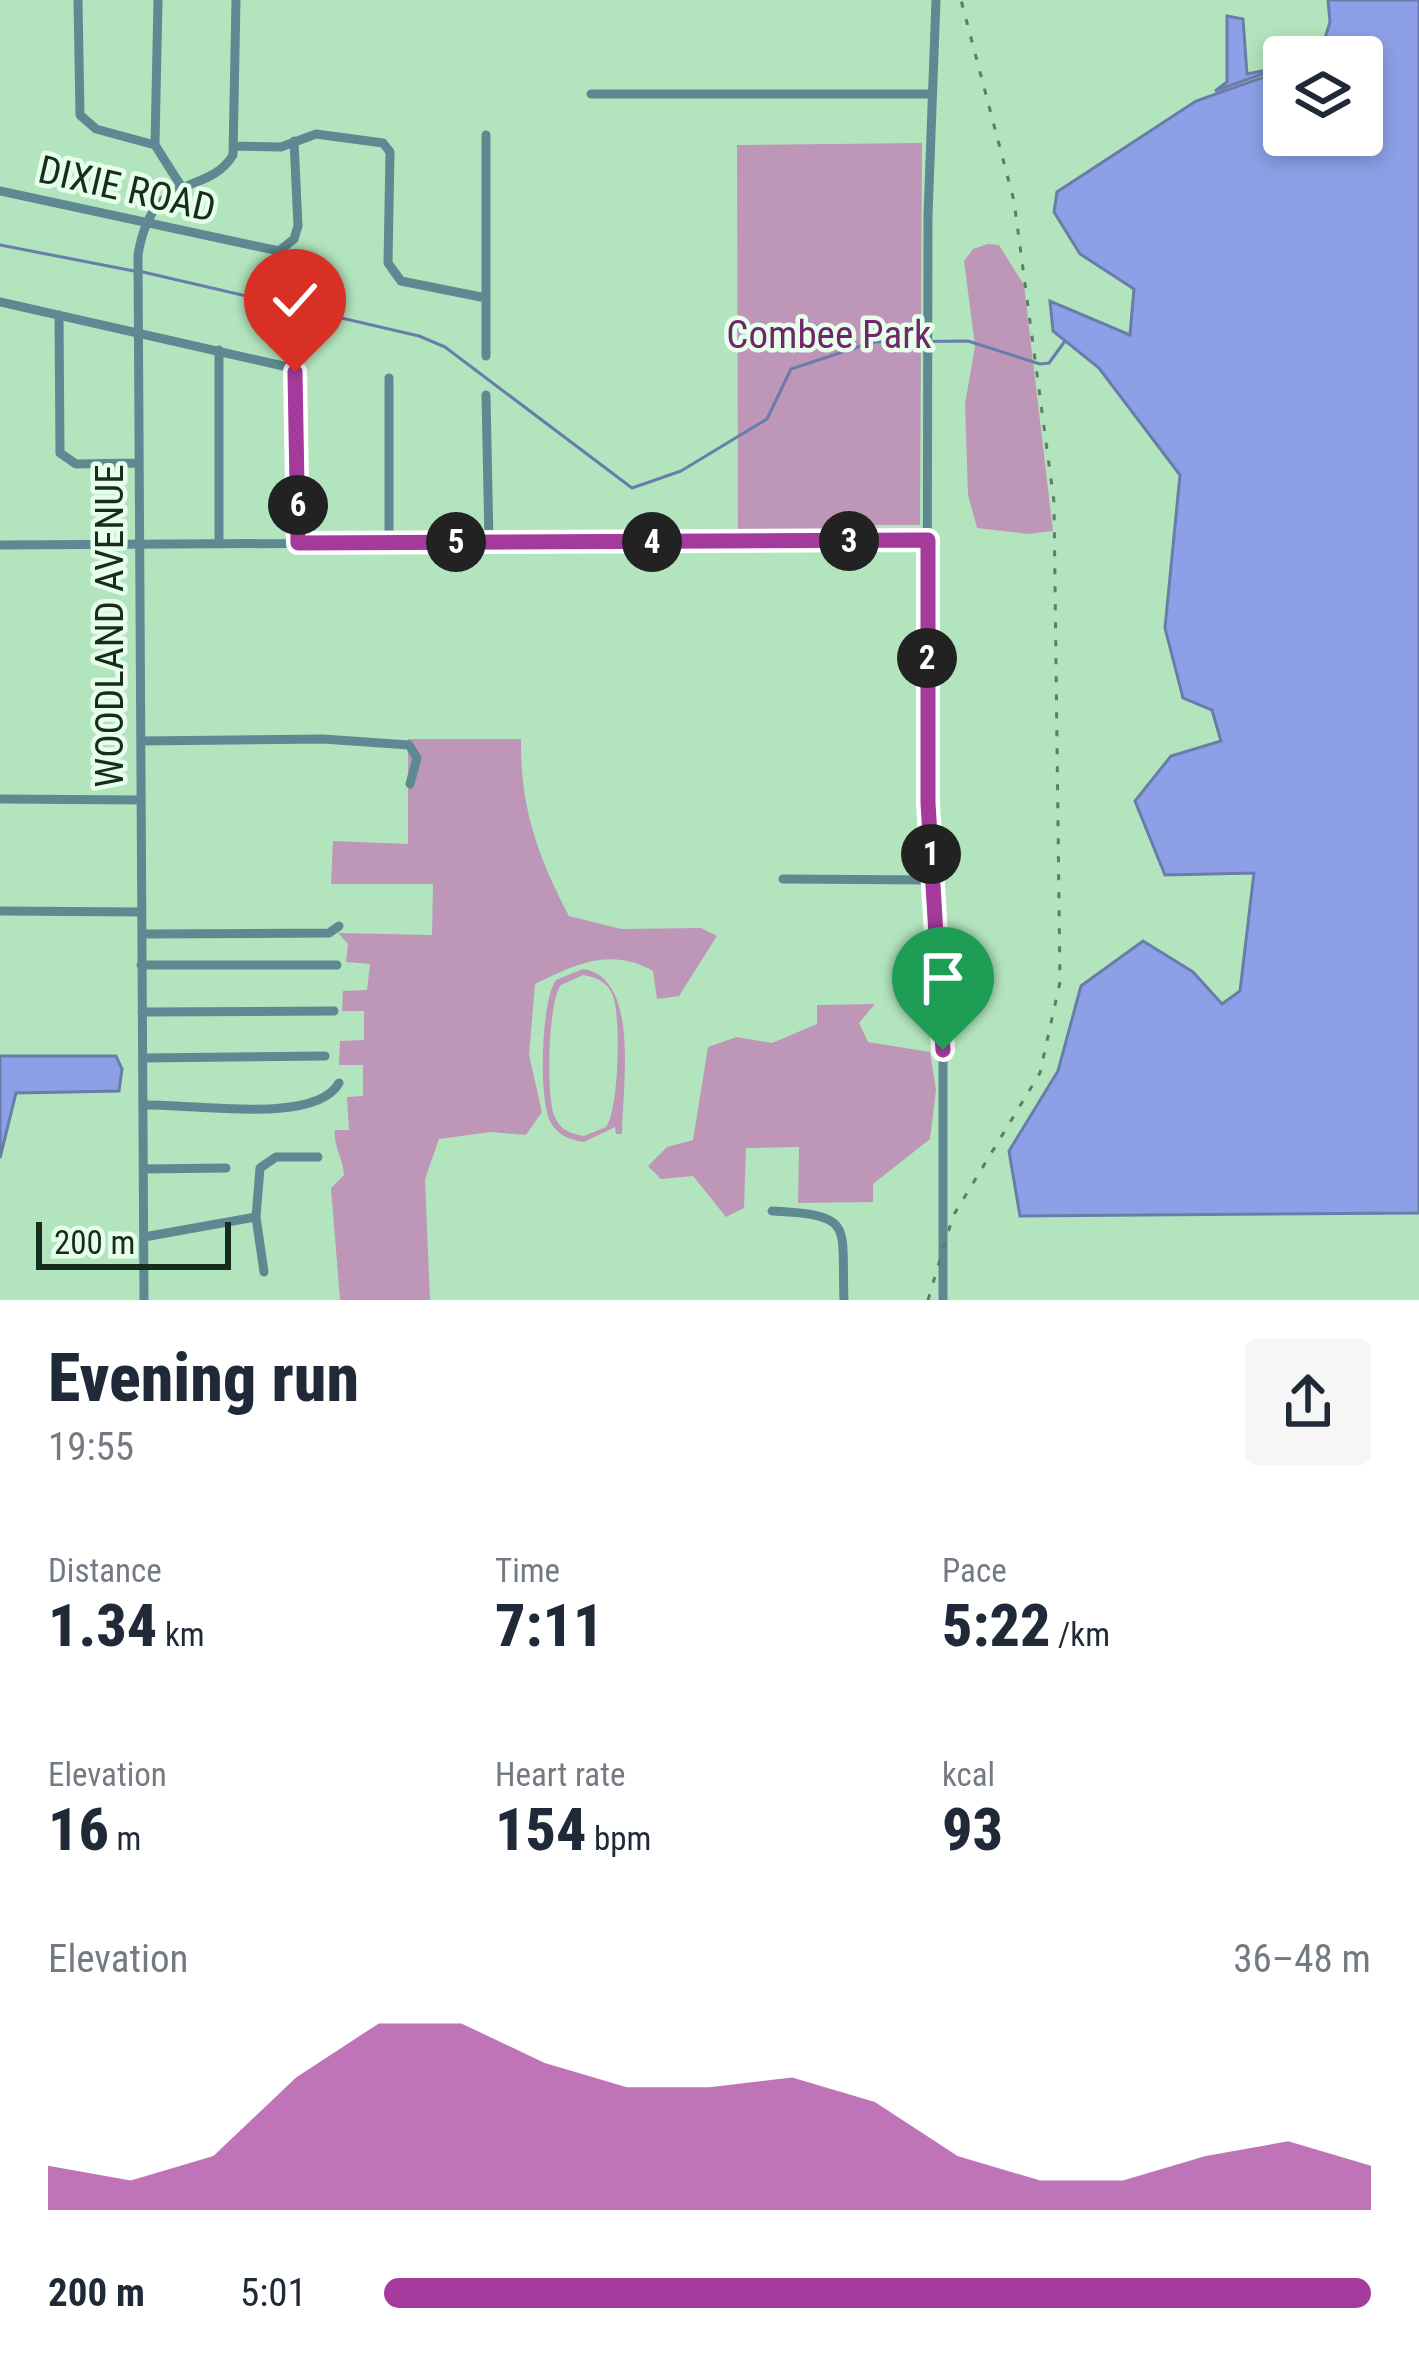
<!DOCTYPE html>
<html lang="en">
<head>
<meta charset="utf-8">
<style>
  body { margin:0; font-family:"Roboto Condensed",sans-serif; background:#f6f6f7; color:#1f2937; height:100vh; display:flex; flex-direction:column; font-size:45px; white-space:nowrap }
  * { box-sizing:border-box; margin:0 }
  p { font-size:39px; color:#747a83 }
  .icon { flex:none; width:66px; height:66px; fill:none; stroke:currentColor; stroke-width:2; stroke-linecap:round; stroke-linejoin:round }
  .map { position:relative; height:1300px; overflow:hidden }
  .details { display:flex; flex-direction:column; background:#fff; flex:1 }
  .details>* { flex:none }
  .tools { position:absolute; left:1263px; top:36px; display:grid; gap:24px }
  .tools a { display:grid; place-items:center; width:120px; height:120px; border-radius:12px; background:#fff; box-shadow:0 6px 18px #0003; font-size:60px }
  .scale { position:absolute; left:36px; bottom:30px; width:195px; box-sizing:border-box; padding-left:12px; border:6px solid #182c1d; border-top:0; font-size:33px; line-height:42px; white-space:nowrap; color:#182c1d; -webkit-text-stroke:9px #e5ffeb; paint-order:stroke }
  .pin { position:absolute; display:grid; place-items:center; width:102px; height:102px; color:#fff; margin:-123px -51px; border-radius:50% 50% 50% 0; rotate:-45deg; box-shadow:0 0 12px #0007 }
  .pin .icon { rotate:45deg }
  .km { position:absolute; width:60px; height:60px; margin:-30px; border-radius:50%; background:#222; color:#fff; font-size:33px; line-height:60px; text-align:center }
  .round { display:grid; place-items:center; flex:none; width:126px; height:126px; border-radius:12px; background:#f6f6f7 }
  .head { display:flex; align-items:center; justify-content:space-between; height:204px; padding:0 48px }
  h1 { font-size:66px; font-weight:800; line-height:90px }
  .metrics { display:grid; grid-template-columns:repeat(3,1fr); gap:18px; height:204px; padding:12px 48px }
  .metrics div { display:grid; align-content:center }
  .metrics b { font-size:60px; font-weight:800 }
  .metrics small { font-size:33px; font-weight:400 }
  .metrics p { font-size:33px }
  .chart { height:336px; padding:24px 48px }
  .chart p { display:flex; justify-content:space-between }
  .chart svg { width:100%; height:216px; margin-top:12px; fill:#a43a9b; opacity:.7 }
  ul { padding:0 48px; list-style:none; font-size:39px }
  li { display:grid; grid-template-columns:192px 144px 1fr; align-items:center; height:90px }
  li i { height:30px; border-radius:15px; background:#a43a9b }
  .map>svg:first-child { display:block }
  .green { fill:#be97b8; fill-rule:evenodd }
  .water { fill:#8da0e7; stroke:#6a7daa; stroke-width:3 }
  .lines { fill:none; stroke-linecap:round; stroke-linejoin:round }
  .stream { stroke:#6a7daa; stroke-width:3 }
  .minor { stroke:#5f8992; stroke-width:9 }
  .rail { stroke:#5c7e65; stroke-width:3; stroke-dasharray:6 12; stroke-linecap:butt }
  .route-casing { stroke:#fff; stroke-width:24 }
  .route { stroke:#a43a9b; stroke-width:15 }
  .labels { text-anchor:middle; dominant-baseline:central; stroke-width:9; stroke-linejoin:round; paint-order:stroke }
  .street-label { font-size:39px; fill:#182c1d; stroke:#e5ffeb }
  .park-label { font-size:39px; fill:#71266a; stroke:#e5ffeb }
</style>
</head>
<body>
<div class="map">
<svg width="1419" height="1300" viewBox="0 0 1419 1300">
  <rect width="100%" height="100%" fill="#b2e5be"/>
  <path class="green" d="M922 143 920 525H843L842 533 738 534 737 145Z
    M988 244 999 245 1024 285 1053 531 1028 534 977 528 968 495 965 404 975 346 964 261 973 249Z
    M408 739H521C520 807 538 857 569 916L621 929 701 928 717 936 679 996 657 999 653 971C611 947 575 964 535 984L529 1055 542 1112 526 1135 491 1132 439 1139 425 1179 430 1300H340L331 1188 344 1175C343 1157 333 1147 335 1130H349L347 1097 363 1096V1065H339L340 1041 364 1040V1011H342L343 991 367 990 370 964 346 962 348 944 338 933 432 935 433 884H331L333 841 408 844Z
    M583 969C641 978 622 1088 622 1134H616L615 1127 584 1142C570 1140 559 1136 551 1123 538 1101 541 1000 556 980ZM583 975C596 977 608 982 613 996 621 1017 619 1109 606 1127L584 1136C570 1134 559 1129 554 1115 546 1094 548 1002 561 985Z
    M875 1004 859 1023 868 1042 930 1052 936 1090 930 1139 873 1184V1202L798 1203 799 1147 746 1148 744 1208 726 1217 693 1176 661 1179 648 1166 667 1147 693 1140 708 1047 737 1037 772 1043 817 1024V1005Z"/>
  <path class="water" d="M1328 0H1419V1213L1020 1216 1009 1151 1058 1071 1081 986 1143 941 1193 972 1222 1004 1240 991 1254 873 1165 875 1135 801 1171 756 1221 741 1212 710 1183 698 1165 628 1180 475 1099 368 1053 331 1050 301 1130 335 1134 289 1080 254 1054 212 1057 192 1196 101 1284 70V135H1362V57H1319L1330 22Z
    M1227 16 1243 19 1247 74 1282 67 1215 91 1227 82Z
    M0 1056H116L122 1069 119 1091 16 1093 0 1158Z"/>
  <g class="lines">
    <path class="stream" d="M0 245 134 271
      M143 272 419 336 445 347 632 488 681 471 767 419 791 369 873 342 968 341 1040 364 1049 363 1065 341"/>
    <path class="minor" d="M78 0 80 115 96 129 155 145 181 186
      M936 0 928 215 927 709 943 1034V1300
      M591 94H932
      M486 135V356
      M155 145 158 0
      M236 146 281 147 316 134 383 143 390 152 388 263 401 281 486 298
      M0 191 279 251 294 239 298 226 294 141
      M0 302 292 368 297 379 298 543
      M59 315 60 453 76 464 139 463
      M219 350V544
      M389 378V543
      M486 395 489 542
      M0 545 927 540
      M141 741 323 739 409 745 417 758 410 784
      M0 799 141 800
      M783 879 932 880
      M0 911 141 912
      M142 934 329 933 339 926
      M141 965H337
      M142 1012 334 1011
      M143 1058 325 1056
      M143 1105C190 1103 315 1126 339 1083
      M144 1169 226 1168
      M772 1211C856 1215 841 1224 844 1300
      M144 1237 256 1217
      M264 1272 256 1217 260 1168 276 1157H318
      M144 1300 138 255C152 168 207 198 233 155L236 0"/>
    <path class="rail" d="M928 1300 953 1216 1040 1073 1060 982 1054 502 1014 201 961 0"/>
  </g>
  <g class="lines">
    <defs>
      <path id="route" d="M295 372 298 543 928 540V803L943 1050"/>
    </defs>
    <use href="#route" class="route-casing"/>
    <use href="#route" class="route"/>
  </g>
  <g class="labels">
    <g class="street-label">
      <text transform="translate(127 189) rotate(13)">DIXIE ROAD</text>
      <text transform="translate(110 626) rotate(-90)">WOODLAND AVENUE</text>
    </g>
    <g class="park-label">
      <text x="829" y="335">Combee Park</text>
    </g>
  </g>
</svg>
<div class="tools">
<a><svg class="icon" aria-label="layers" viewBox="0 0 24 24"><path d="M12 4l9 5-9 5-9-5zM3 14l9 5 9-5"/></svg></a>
</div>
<div class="scale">200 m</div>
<div class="pin" style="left:943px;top:1050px;background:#1e9e55"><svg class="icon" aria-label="arrive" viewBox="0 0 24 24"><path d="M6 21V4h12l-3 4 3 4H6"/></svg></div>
<div class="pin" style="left:295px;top:372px;background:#d93025"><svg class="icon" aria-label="check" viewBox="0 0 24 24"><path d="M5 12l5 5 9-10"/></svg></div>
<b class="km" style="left:931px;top:854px">1</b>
<b class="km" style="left:927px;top:658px">2</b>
<b class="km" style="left:849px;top:541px">3</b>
<b class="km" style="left:652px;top:542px">4</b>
<b class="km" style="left:456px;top:542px">5</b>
<b class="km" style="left:298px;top:505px">6</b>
</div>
<section class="details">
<div class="head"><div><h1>Evening run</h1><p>19:55</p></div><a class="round"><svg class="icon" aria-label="share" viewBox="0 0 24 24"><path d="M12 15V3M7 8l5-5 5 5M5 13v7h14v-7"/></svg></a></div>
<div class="metrics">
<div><p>Distance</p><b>1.34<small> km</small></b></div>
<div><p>Time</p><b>7:11</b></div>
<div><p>Pace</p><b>5:22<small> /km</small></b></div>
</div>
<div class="metrics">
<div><p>Elevation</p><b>16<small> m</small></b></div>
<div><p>Heart rate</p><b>154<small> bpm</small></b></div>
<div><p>kcal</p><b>93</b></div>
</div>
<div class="chart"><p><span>Elevation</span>36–48 m</p>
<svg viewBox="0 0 160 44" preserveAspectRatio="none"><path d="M0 44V35L10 38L20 33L30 17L40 6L50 6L60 14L70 19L80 19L90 17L100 22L110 33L120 38L130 38L140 33L150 30L160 35V44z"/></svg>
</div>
<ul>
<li><b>200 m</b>5:01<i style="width:100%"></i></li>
</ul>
</section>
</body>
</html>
